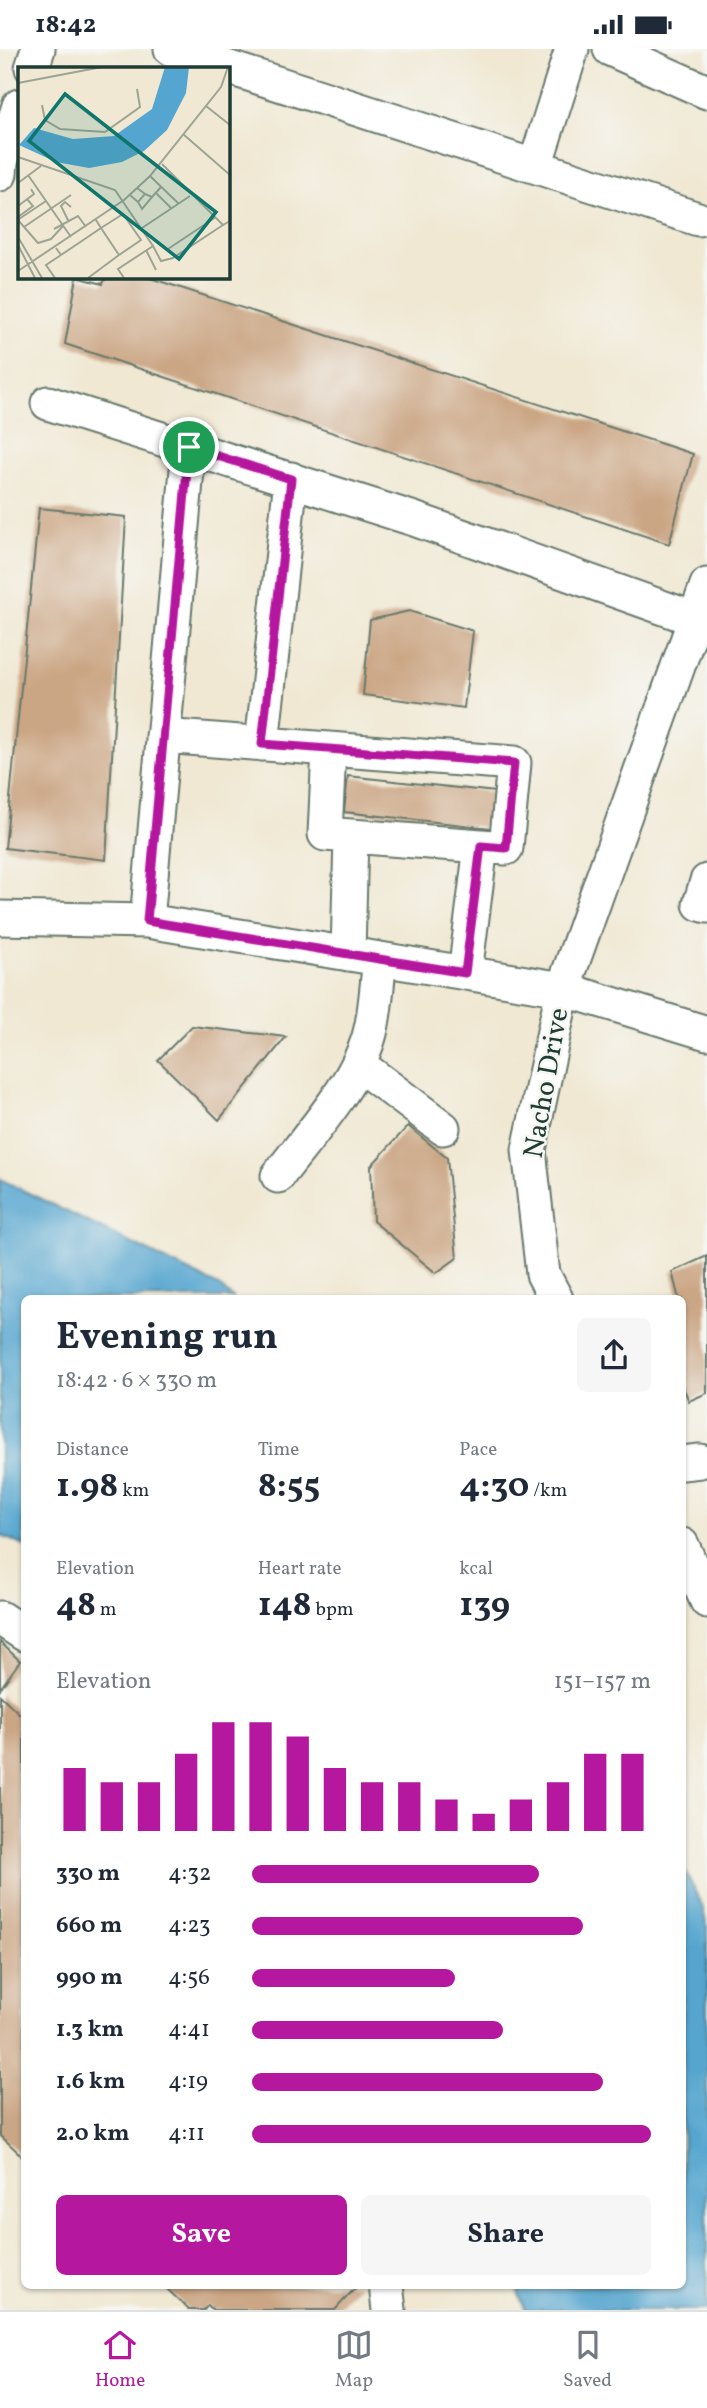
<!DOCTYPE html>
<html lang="en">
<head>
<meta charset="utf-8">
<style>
  body { margin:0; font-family:Vollkorn,serif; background:#f6f6f7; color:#1f2937; height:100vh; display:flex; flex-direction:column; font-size:26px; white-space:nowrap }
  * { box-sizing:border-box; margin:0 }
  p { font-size:23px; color:#747a83 }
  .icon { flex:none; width:38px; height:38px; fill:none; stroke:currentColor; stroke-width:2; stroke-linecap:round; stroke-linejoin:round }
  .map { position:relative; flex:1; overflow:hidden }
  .drawer { position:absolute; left:21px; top:1246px; width:665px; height:994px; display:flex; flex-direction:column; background:#fff; border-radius:10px; box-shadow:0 2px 5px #0004 }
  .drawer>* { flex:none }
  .pin { position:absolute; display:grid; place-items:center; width:60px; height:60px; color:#fff; margin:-30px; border:4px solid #fff; border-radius:50%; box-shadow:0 2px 7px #0007 }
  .round { display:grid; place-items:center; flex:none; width:74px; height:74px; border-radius:10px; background:#f6f6f7 }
  .headline { display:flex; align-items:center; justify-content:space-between; height:119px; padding:0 35px }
  h1 { font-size:38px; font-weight:700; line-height:52px }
  .stats { display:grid; grid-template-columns:repeat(3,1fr); gap:10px; height:119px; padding:7px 35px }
  .stats div { display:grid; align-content:center }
  .stats b { font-size:35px; font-weight:700 }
  .stats small { font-size:19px; font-weight:400 }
  .stats p { font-size:19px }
  .chart { height:196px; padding:14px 35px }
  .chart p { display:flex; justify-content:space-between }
  .chart svg { width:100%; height:126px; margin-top:7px; stroke:#b5179e; stroke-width:6 }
  .button { display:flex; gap:14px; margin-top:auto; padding:14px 35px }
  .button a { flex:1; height:80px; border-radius:10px; background:#b5179e; color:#fff; font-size:28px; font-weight:700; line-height:80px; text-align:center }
  .button a+a { background:#f6f6f7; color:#1f2937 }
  ul { padding:0 35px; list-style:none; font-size:23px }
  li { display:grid; grid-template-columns:112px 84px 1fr; align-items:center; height:52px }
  li i { height:18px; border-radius:9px; background:#b5179e }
  .status { display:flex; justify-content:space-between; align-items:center; height:49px; padding:0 35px; background:#fff; direction:ltr }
  .status svg { height:19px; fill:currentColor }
  .tabs { display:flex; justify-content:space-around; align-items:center; height:98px; border-top:2px solid #e0e1e3; background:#fff; font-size:19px; color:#747a83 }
  .tabs a { display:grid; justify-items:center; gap:4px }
  .tabs .current { color:#b5179e }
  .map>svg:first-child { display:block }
  .water { fill:#54a5cf; stroke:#3a7182; stroke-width:2 }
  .building { fill:#cba684 }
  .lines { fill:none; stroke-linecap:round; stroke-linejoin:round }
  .minor-casing { stroke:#68796c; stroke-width:37 }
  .minor { stroke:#fff; stroke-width:33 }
  .route-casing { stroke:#fff; stroke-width:14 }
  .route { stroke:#b5179e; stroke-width:9 }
  .labels { text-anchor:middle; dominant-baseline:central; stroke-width:5; stroke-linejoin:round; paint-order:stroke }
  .street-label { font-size:28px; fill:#1f3d34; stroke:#f6f6f2 }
  .inset-road { fill:none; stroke:#9ca493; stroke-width:2 }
  .view { fill:#0f766e; fill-opacity:0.15; stroke:#0f766e; stroke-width:3.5 }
  .inset-edge { fill:none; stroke:#1f3d34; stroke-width:3.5 }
</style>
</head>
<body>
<div class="status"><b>18:42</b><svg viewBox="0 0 49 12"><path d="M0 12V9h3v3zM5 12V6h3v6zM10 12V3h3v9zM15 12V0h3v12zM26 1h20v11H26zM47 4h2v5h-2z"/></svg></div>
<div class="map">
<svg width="707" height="2261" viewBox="0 0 707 2261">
  <rect width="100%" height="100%" fill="#f6f6f2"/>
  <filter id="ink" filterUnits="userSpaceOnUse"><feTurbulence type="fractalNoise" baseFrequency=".0143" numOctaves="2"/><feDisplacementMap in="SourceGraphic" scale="14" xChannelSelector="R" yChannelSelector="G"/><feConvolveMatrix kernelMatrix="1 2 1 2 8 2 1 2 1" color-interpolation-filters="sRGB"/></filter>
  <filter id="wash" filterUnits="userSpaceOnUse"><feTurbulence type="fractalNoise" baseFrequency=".00686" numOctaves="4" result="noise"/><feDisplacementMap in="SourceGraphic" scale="28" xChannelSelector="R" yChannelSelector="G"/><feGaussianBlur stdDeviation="1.57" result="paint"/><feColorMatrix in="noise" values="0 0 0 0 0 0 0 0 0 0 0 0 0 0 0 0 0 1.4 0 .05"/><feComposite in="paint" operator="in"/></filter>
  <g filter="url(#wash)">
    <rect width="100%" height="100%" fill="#f0e8d3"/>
    <path class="water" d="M0 1130 219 1237 233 1249 24 1250V1497L0 1486Z
      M683 1818 702 1856 707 1877V2261H525L516 2237 682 2236Z"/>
    <g id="blocks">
      <path class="building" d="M77 228 103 235 106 228H147L693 405 669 495 65 295Z
        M39 459 126 468 106 811 5 799Z
        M409 562 473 582 464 659 363 646 370 571Z
        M348 727 495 743 491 779 344 763Z
        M192 977 286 988 219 1071 158 1011Z
        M408 1077 447 1109 457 1209 436 1224 373 1172 371 1117Z
        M707 1207V1344L689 1352 682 1336V1250H679L672 1223Z
        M0 1593 20 1612 0 1640Z
        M0 1646 24 1669V2109L0 2086Z
        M163 2236H358L335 2261H213L208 2256 204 2261H189Z"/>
    </g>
  </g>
  <g filter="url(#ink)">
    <use href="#blocks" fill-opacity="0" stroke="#68796c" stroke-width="2"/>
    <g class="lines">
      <defs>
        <path id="minor" d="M171 0 698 170
          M610 0 707 43
          M32 19 38 0
          M535 117 572 0
          M0 125 1 113 19 57
          M48 354 414 470 695 570
          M163 687 329 700 325 785 351 787
          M262 695 291 430
          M329 700 514 714 506 799 481 797
          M707 832 700 855 707 857
          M0 869 147 872 380 910 563 940 707 984
          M147 872 189 398
          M348 905 351 787 481 797 465 924
          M358 1015 443 1079
          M278 1127C309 1086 360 1031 371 980 376 958 377 933 380 910
          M556 1250 543 1225 529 1101 563 940 707 536
          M682 1414 700 1412
          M682 1496 707 1552
          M0 1569 24 1585
          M386 2236 389 2261"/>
      </defs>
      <use href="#minor" class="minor-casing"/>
      <use href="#minor" class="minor"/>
    </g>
  </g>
  <g class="lines" filter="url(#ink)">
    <defs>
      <path id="route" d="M189 398 291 430 262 695 514 714 506 799 481 797 465 924 147 872Z"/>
    </defs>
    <use href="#route" class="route-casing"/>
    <use href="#route" class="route"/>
  </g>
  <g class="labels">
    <g class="street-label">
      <text transform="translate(547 1034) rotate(-80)">Nacho Drive</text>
    </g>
  </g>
  <g transform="translate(18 18)">
    <rect width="212" height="212" fill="#f0e8d3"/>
    <path d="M147 0H171L168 26 149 63 126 84 104 95 71 101 38 95 1 78 16 61 55 72 96 69 134 42Z" fill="#54a5cf"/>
    <path class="inset-road" d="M0 16 84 0M24 38 27 53 42 62 87 65 122 40 119 22M188 39 212 58M165 67 212 108M0 90 97 123 135 179 100 202 106 211M144 97 205 158 212 154M10 108 53 170M132 109 161 137M0 116 23 99M138 126 154 142M127 127 134 130 143 120M112 128 120 135 127 127 119 121M120 135 124 142 134 130M0 139 16 127 13 122M105 147 123 173 101 188 83 161ZM0 150 15 139 9 132M1 152 28 134M0 153 20 176 33 172 45 159M51 155 43 139 47 135 53 140M6 160 53 128M124 161 172 129M36 162 60 149 68 160M0 170 24 211M0 178 17 211M135 179 143 194 155 191 205 158M38 181 43 188 83 161 78 153M150 182 198 150M128 183 138 203M0 204 106 133 132 109 203 20 210 0M37 211 28 198 43 188M70 211 101 188"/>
    <path class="view" d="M47 27 198 145 161 192 11 74Z"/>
    <rect width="212" height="212" class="inset-edge"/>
  </g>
</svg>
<div class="pin" style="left:189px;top:398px;background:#1e9e55"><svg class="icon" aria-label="arrive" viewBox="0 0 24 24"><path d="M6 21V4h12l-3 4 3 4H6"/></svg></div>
<section class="drawer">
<div class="headline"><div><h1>Evening run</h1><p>18:42 · 6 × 330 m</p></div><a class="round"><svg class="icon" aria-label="share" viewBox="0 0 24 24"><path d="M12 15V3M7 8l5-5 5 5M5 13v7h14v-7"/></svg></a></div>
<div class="stats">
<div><p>Distance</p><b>1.98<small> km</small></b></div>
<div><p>Time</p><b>8:55</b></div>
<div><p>Pace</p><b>4:30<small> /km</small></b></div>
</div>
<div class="stats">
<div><p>Elevation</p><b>48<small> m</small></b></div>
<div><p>Heart rate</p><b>148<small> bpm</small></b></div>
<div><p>kcal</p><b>139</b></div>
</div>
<div class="chart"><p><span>Elevation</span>151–157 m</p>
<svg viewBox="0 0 160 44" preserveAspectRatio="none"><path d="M5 44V22M15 44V27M25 44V27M35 44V17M45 44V6M55 44V6M65 44V11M75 44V22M85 44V27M95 44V27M105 44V33M115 44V38M125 44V33M135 44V27M145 44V17M155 44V17"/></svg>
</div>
<ul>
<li><b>330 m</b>4:32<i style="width:72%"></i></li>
<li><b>660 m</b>4:23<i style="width:83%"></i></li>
<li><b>990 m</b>4:56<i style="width:51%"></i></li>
<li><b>1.3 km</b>4:41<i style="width:63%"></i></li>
<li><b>1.6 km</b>4:19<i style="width:88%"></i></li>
<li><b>2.0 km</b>4:11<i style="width:100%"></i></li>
</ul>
<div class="button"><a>Save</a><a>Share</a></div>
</section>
</div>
<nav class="tabs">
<a class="current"><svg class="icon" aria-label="home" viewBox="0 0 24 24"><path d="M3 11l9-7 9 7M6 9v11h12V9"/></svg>Home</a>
<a><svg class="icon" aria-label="map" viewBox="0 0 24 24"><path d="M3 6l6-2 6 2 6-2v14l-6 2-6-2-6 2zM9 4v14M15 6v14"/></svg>Map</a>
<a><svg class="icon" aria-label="saved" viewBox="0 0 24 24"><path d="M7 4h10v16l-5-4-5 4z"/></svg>Saved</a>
</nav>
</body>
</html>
